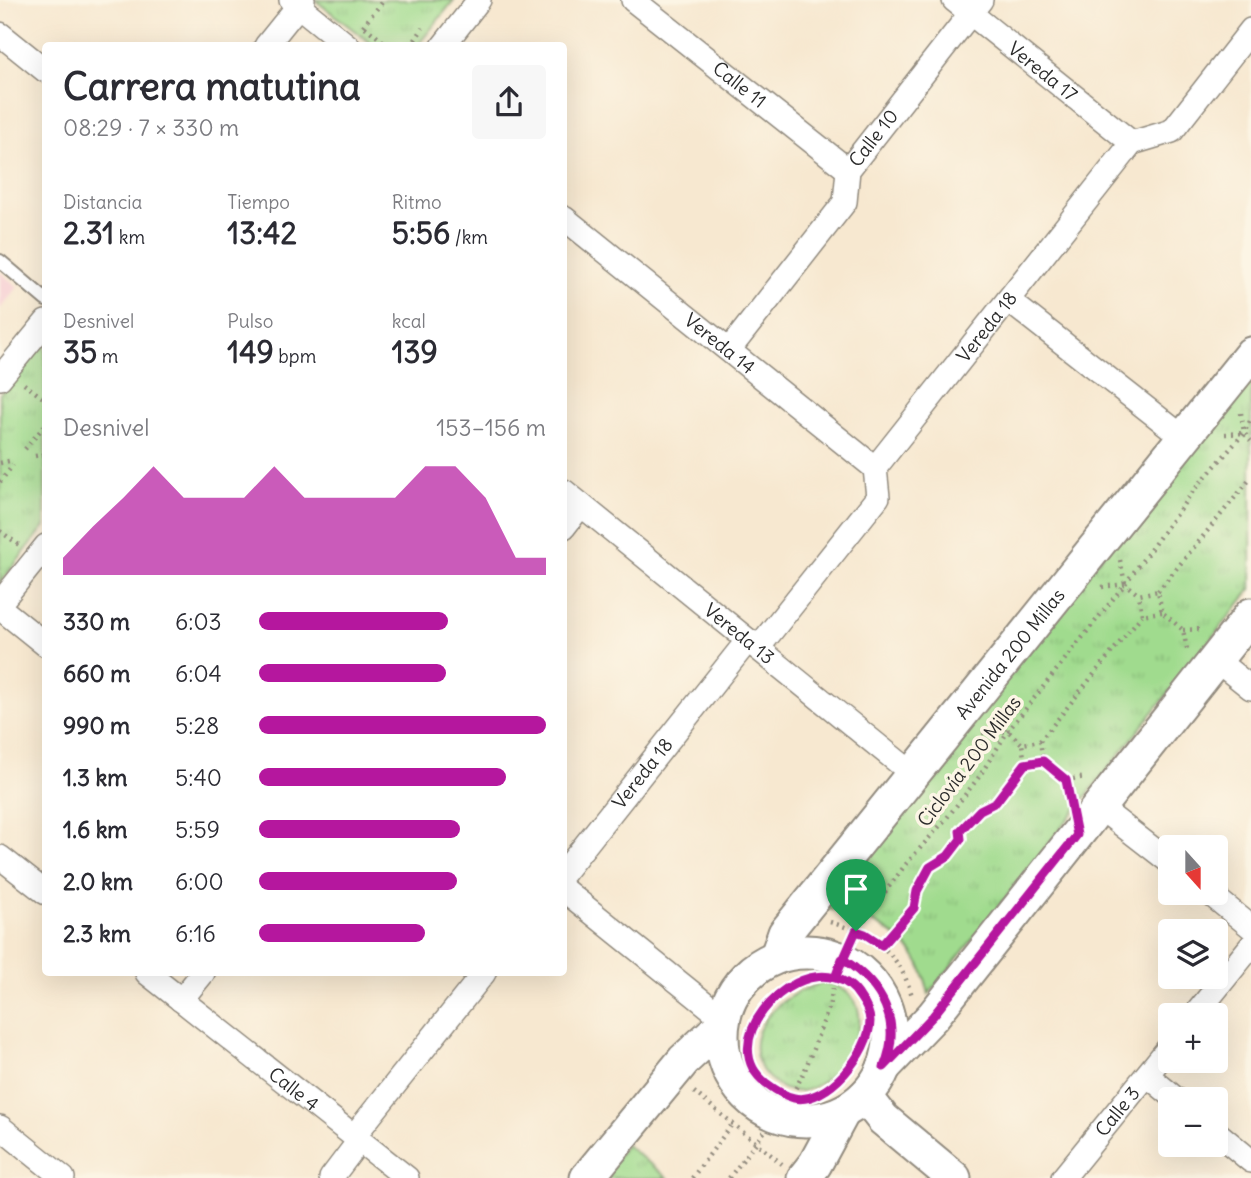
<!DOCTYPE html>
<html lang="es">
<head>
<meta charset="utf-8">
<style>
  body { margin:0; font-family:Delius,sans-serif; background:#f7f7f7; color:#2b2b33; height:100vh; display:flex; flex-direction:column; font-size:26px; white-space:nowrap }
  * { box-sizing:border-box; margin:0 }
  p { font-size:23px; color:#7c7c81 }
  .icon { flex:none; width:38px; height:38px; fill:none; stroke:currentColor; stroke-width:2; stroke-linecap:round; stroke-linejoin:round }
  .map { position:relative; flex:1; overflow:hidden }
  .sheet { position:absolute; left:42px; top:42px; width:525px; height:934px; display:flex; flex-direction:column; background:#fff; border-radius:7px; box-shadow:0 7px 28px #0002 }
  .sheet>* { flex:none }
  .needle { width:46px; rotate:159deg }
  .fabs { position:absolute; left:1158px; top:835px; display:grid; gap:14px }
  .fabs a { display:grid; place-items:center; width:70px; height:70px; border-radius:7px; background:#fff; box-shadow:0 7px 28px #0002; font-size:35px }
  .pin { position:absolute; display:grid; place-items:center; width:60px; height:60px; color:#fff; margin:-72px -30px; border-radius:50% 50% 50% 0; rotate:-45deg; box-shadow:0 0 7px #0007 }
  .pin .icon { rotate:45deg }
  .round { display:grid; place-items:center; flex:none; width:74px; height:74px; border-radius:7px; background:#f7f7f7 }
  .summary { display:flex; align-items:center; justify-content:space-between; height:119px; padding:0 21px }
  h1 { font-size:38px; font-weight:700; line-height:52px }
  .figures { display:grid; grid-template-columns:repeat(3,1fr); gap:10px; height:119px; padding:7px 21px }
  .figures div { display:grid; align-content:center }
  .figures b { font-size:30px; font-weight:700 }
  .figures small { font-size:19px; font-weight:400 }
  .figures p { font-size:19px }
  .chart { height:196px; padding:14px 21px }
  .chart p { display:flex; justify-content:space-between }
  .chart svg { width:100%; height:126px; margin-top:7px; fill:#b5179e; opacity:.7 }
  ul { padding:0 21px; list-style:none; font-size:23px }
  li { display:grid; grid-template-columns:112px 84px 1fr; align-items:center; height:52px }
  li i { height:18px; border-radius:9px; background:#b5179e }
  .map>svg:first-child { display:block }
  .built { fill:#f7cfd4 }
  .park { fill:url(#park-tufts); stroke:#66835c; stroke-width:2 }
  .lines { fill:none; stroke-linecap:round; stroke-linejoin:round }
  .lane-casing { stroke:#918a7e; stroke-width:16 }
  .street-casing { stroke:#918a7e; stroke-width:26 }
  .secondary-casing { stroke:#918a7e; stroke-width:37 }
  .path { stroke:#918a7e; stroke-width:4.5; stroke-dasharray:2 5; stroke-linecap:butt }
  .lane { stroke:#fff; stroke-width:12 }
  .street { stroke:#fff; stroke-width:23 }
  .secondary { stroke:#fff; stroke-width:33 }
  .route-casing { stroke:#fff; stroke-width:14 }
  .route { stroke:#b5179e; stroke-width:9 }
  .labels { text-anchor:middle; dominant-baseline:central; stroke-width:7; stroke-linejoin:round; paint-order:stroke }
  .street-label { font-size:19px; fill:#2b2b2b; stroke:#fcf5e5 }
</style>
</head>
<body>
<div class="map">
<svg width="1251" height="1178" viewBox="0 0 1251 1178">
  <defs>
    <pattern id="park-tufts" width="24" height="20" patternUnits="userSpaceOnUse" patternTransform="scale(1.75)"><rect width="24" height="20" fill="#a0db8e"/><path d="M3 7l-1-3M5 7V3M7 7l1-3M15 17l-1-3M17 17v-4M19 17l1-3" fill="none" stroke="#8abc7b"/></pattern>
  </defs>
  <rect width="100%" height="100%" fill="#fcf5e5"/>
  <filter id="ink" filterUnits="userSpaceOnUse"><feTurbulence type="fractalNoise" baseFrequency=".0143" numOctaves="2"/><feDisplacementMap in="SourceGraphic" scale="14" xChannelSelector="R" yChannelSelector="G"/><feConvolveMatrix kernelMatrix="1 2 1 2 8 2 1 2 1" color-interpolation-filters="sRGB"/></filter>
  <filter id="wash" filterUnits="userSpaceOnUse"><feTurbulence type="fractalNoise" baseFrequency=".00686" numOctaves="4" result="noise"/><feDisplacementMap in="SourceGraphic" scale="28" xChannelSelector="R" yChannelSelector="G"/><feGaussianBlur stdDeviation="1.57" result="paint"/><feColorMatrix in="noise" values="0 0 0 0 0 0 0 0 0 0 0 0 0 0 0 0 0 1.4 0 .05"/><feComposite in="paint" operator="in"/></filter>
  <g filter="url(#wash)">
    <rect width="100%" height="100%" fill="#f7e8d0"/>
    <path class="built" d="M0 272 18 287 0 309Z"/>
    <path class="park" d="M315 0H454L418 45H373Z
      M45 337V526L0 583V394Z
      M1251 369V589L929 994C926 981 923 969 916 958 898 931 854 908 821 909Z
      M825 983C903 998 830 1109 784 1089 776 1085 765 1076 761 1068 739 1026 789 989 825 983Z
      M626 1145 668 1178H601Z"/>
  </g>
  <g filter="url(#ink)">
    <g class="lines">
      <defs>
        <path id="lane" d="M0 261 46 300"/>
        <g id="street">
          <path d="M291 0 348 46"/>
          <path id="s1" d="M633 0 848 170"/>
          <path id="s2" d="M954 0 1132 143"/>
          <path d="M0 34 46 71"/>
          <path d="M266 46 303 0"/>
          <path d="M443 46 479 0"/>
          <path id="s3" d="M564 218 875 468"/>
          <path d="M1008 300 1184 438"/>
          <path id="s4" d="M729 350 845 202 848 170 981 0"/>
          <path d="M0 378 46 322"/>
          <path id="s5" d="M564 491 914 775"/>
          <path d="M564 527 581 505"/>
          <path d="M0 603 46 546"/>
          <path d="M0 608 46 645"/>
          <path id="s6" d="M758 648 878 497 875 468 1132 143 1172 131 1251 30"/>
          <path d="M1216 660 1251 688"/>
          <path d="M1099 807 1171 863"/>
          <path d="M0 857 46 893"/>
          <path id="s7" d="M564 872 748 640"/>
          <path d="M564 890 723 1018"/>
          <path d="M1208 892 1251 927"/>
          <path id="s8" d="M147 973 407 1178"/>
          <path d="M181 1000 203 973"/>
          <path d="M1195 1015 1251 946"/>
          <path d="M1147 1075 1176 1099"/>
          <path d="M0 1127 63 1178"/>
          <path d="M1216 1132 1251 1161"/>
          <path d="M354 1136 484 973"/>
          <path d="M331 1178 359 1141"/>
          <path id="s9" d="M1063 1178 1171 1045"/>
        </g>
        <g id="secondary">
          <circle cx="806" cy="1036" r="84"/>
          <path id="s10" d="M777 956 785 933 1251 354"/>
          <path d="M884 1067 933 1016 1251 615"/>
          <path d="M865 1096 883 1119 954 1178"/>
          <path d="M587 1178 684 1060 722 1025"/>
          <path d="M804 1178 815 1164 842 1114"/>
        </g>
      </defs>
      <use href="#lane" class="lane-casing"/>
      <use href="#street" class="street-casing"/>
      <use href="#secondary" class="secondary-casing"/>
      <path class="path" d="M363 26 384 0
        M365 27 389 46
        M411 46 423 28
        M24 384 46 400
        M1241 413 1244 432
        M1225 434 1244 433 1251 441
        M25 449 46 424
        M35 456 46 454
        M0 463 9 461
        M0 482 13 465
        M0 531 19 545
        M1120 560 1125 583
        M1102 587 1125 584 1139 595
        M1158 591 1251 478
        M1162 612 1142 615 1139 595 1158 591 1162 612 1183 630 1187 649
        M1183 630 1204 629
        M1004 708 1008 730
        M982 733 1008 731 1022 744
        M1040 741 1142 615
        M1043 761 1025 764 1022 744 1040 741 1043 761 1066 780 1070 796
        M1066 780 1086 777
        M830 922C873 935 899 951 912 996
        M882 945 914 908 917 891 930 867 948 856 961 839 960 831 980 810 996 802 1025 764
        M827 976C832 977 838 978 843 980 866 990 875 1023 865 1044 860 1054 853 1062 846 1071 837 1083 824 1096 808 1098 791 1101 771 1090 760 1078 725 1043 771 992 806 979 812 976 820 976 827 976Z
        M694 1092 782 1164
        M692 1178 733 1123
        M729 1178 791 1097 805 1070 829 1007 835 978 856 931 906 864 946 819 979 777 1008 731 1125 584 1194 490 1244 433 1251 419"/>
      <use href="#lane" class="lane"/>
      <use href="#street" class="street"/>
      <use href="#secondary" class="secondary"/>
    </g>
  </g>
  <g class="lines" filter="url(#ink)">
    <defs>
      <path id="route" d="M856 931 835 978C847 981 854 987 860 997 865 1004 870 1012 870 1021 870 1052 827 1105 794 1098 784 1096 774 1089 766 1083 715 1044 786 964 835 978L842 959 844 960C882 985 903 1022 884 1067L933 1016 1077 835 1066 780 1043 761 1025 764 996 802 980 810 960 831 961 839 948 856 930 867 917 891 914 908 882 945 865 934 856 931"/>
    </defs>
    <use href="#route" class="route-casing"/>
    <use href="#route" class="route"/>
  </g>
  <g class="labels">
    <g class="street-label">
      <text stroke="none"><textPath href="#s2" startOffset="114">Vereda 17</textPath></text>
      <text stroke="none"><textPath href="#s1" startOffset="136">Calle 11</textPath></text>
      <text stroke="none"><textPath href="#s4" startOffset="261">Calle 10</textPath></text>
      <text stroke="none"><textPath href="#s6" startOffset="402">Vereda 18</textPath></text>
      <text stroke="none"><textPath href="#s3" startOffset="200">Vereda 14</textPath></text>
      <text stroke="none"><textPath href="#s5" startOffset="226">Vereda 13</textPath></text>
      <text stroke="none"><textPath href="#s10" startOffset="383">Avenida 200 Millas</textPath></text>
      <text transform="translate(969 761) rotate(-53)">Ciclovía 200 Millas</text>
      <text stroke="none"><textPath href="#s7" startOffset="126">Vereda 18</textPath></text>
      <text stroke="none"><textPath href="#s8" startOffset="187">Calle 4</textPath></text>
      <text stroke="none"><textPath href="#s9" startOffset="86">Calle 3</textPath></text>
    </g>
  </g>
</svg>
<div class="fabs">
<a><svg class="needle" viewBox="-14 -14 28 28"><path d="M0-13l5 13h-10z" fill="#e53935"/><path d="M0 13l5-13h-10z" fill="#7c7c81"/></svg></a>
<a><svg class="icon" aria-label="layers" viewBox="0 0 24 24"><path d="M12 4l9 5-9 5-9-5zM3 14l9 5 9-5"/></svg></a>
<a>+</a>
<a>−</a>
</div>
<div class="pin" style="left:856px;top:931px;background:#1e9e55"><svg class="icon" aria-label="arrive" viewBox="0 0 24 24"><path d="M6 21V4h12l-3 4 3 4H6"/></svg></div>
<section class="sheet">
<div class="summary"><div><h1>Carrera matutina</h1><p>08:29 · 7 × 330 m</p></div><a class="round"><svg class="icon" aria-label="share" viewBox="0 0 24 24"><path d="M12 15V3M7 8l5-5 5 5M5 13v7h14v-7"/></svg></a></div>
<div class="figures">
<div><p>Distancia</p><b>2.31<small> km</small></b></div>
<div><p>Tiempo</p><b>13:42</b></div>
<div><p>Ritmo</p><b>5:56<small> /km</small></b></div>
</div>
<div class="figures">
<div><p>Desnivel</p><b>35<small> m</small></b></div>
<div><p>Pulso</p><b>149<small> bpm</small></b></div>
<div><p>kcal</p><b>139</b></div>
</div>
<div class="chart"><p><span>Desnivel</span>153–156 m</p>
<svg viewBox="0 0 160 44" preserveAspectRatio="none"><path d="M0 44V38L10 27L20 17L30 6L40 17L50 17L60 17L70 6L80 17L90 17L100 17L110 17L120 6L130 6L140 17L150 38L160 38V44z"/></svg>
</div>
<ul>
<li><b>330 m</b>6:03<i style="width:66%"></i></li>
<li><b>660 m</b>6:04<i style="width:65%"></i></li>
<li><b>990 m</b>5:28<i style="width:100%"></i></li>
<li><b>1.3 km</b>5:40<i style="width:86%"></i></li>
<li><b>1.6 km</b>5:59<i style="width:70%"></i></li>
<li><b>2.0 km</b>6:00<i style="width:69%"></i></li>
<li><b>2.3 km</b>6:16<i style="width:58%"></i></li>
</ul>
</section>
</div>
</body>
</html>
